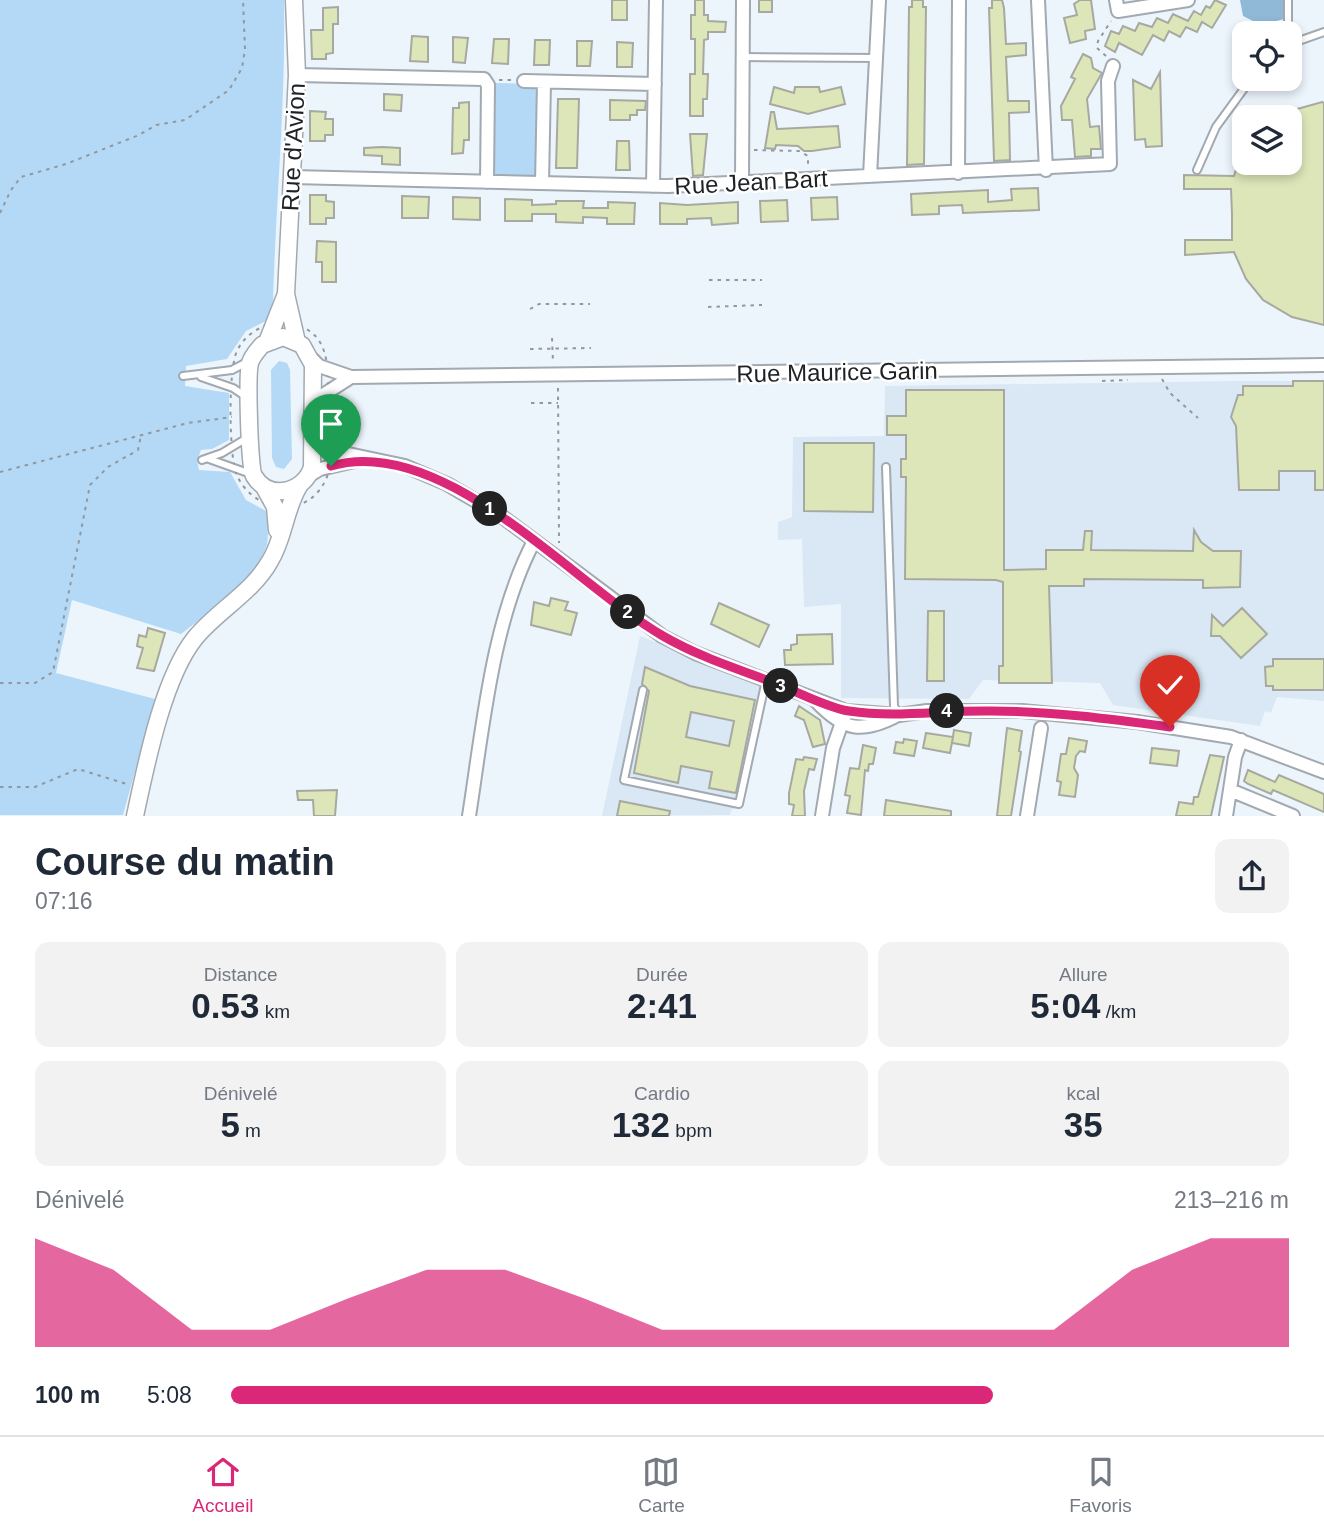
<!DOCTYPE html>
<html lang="fr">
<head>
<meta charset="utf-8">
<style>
  body { margin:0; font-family:Helvetica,sans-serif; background:#f2f2f3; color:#1f2937; height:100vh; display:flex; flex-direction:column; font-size:26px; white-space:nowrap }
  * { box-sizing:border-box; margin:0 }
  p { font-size:23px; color:#747a83 }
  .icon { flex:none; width:38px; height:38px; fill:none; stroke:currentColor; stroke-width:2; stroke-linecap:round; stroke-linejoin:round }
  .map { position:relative; height:816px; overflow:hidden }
  .side { display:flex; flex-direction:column; background:#fff; flex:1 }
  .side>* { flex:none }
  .fabs { position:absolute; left:1232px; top:21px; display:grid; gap:14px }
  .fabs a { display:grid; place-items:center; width:70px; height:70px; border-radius:14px; background:#fff; box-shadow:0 4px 10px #0003; font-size:35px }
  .pin { position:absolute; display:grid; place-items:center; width:60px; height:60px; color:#fff; margin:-72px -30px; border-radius:50% 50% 50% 0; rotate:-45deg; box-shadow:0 0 7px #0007 }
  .pin .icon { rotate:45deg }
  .km { position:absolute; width:35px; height:35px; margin:-18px; border-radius:50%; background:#222; color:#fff; font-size:19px; line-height:35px; text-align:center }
  .round { display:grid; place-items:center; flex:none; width:74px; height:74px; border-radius:14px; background:#f2f2f3 }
  .headline { display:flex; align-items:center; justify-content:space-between; height:119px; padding:0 35px }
  h1 { font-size:38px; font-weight:700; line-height:52px }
  .figures { display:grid; grid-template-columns:repeat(3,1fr); gap:10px; height:119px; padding:7px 35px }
  .figures div { display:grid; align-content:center; border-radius:14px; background:#f2f2f3; text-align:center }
  .figures b { font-size:35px; font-weight:700 }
  .figures small { font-size:19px; font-weight:400 }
  .figures p { font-size:19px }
  .chart { height:196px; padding:14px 35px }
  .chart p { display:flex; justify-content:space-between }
  .chart svg { width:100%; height:126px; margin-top:7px; fill:#db2777; opacity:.7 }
  ul { padding:0 35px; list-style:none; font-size:23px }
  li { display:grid; grid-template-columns:112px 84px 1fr; align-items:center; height:52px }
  li i { height:18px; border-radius:9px; background:#db2777 }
  .tabs { display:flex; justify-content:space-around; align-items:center; height:98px; border-top:2px solid #e0e1e3; background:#fff; font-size:19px; color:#747a83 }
  .tabs a { display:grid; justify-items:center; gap:4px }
  .tabs .selected { color:#db2777 }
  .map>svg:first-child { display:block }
  .built { fill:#d9e8f4 }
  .green { fill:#b3d9f7 }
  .forest { fill:#90b8d7 }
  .building { fill:#dce6b8; stroke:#a7a9a0; stroke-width:2; fill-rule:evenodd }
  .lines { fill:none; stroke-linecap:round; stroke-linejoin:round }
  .service-casing { stroke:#a2a9b0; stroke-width:10 }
  .minor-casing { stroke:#a2a9b0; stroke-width:16 }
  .tertiary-casing { stroke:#a2a9b0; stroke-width:19 }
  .path { stroke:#92989d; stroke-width:2; stroke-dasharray:3.5 5; stroke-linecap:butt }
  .service { stroke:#fff; stroke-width:6 }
  .minor { stroke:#fff; stroke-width:12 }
  .tertiary { stroke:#fff; stroke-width:16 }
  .route-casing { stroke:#fff; stroke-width:14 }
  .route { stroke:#db2777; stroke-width:9 }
  .labels { text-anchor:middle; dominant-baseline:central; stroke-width:5; stroke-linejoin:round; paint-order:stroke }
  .street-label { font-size:24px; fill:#1f2225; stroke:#fff }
</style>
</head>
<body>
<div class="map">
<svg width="1324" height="816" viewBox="0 0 1324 816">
  <rect width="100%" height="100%" fill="#edf5fc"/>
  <path class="built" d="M1237 381H1324V701L1277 697 1271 713 1265 711 1260 726 1113 705 1100 683 983 680 969 699 841 698V604L804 607 802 539 778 540V522L792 517 793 437 884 436 885 386Z
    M640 636 762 682 739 807 731 810 730 815 602 816Z"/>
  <path class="green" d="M0 0H284C286 100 276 199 273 300L270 319 246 331 227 359 186 366 185 386 229 393V440L212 449 201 450 197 461 199 470 230 472 246 500 266 511C267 522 269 534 267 544 256 582 210 611 181 634L72 600 56 673 155 699 123 815H0Z
    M496 83 537 84 541 89 539 173 533 178 495 177 491 173 492 89Z
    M279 361 287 363 290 370 292 459 284 469 276 467 272 458 271 370Z"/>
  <path class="forest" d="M1240 0H1285L1284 19 1261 25 1243 16Z"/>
  <path class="building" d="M612 0H627V20H612Z
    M695 0H704V15H708V21L726 22 725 32H708V39L704 40 703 74H708L707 99H703V116H690V74H695V39H691V15H695Z
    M759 0H772V12H759Z
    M912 0H923V7H926L924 164 907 165 909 7H912Z
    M992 0H1002L1004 8 1006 44 1026 43V55L1006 57 1008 101H1029V112L1009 113 1010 160 994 161 989 8H992Z
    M1080 0H1091L1095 29 1085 31 1086 39 1070 43 1064 18 1077 15 1074 4Z
    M1215 0 1226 5 1212 28 1202 22 1197 32 1186 27 1180 37 1169 31 1164 41 1153 35 1142 55 1119 43 1115 52 1105 46 1111 31 1119 34 1123 26 1135 31 1139 23 1152 27 1157 18 1168 23 1173 14 1188 21 1194 11 1201 15 1206 6 1210 8Z
    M338 7V24H333V53L326 54V59H312L311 30H323V8Z
    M412 36 428 37V62L410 61Z
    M453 37 468 38 465 63 453 62Z
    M494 39H509L508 64 492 63Z
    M535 40H550L549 65H534Z
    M577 41H592L590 66H577Z
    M617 42 633 43 632 67H617Z
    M1083 54 1091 58 1093 68 1102 73 1087 99 1090 127 1099 126 1101 149H1091V156L1075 157 1072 120H1062L1061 106 1075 79 1071 77Z
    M1160 72 1162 146 1146 147 1145 139 1135 140 1133 80 1151 89Z
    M774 87 794 93 795 87H819L820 92 841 87 845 104 808 114 770 104Z
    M384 94 402 95 401 111 384 110Z
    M558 99H579L577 168H556Z
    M610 100 646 101 645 110H637V115H630V120H610Z
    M469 102V140H464L463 153 452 154 453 108H459V103Z
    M1322 102 1324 103V325L1292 317 1263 300 1246 279 1234 252 1185 255V240H1232V214L1231 189H1184V175L1234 176 1238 163H1290V111Z
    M310 111 326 112 325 119H333V135H325V141H310Z
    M771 112H774L777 129 838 126 840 147 812 151H804L798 146 776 145 775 149 765 148Z
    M690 134H707L703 175 693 176Z
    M617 141H629L630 170H616Z
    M382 147 400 148V165L382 164V156L364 155V148Z
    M1038 188 1039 210 963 213 962 205 939 206V214L912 215 911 194 988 190V202L1012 200 1011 189Z
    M310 195H326V201L334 202V218H326V224H310Z
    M402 196 429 197 428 218H402Z
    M453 197 480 198V220L453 219Z
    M837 197 838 219 812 220 811 198Z
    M505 199 532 200V205L556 204V201H584L583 208H608V202L635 203 634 224H607V218L583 217V223L556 222V214H532V221H505Z
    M787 200 788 221 761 222 760 201Z
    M738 202V223L712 225 711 218 687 219V224H660V203L687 205Z
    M317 241 336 242V282H322V262H316Z
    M1293 381H1324V490H1315V471H1279V490H1239L1236 426 1231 417 1238 395H1243V386H1293Z
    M906 390H1004V570L1046 569V550H1083L1085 531H1092L1091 550 1193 551 1194 530 1201 542 1213 551H1241L1240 587 1203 588V580L1084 579V586H1049L1052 683H999V666H1003V582L996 580 905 579 906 477H901V459H906V435H887V416H906Z
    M804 443H874L873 512 804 511Z
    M551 598 568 602 565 610 577 613 571 635 531 625 534 602 549 606Z
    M719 603 769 625 759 647 711 624Z
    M1242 608 1267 634 1241 658 1220 636H1211L1212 615 1223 626Z
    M928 611H944V681H927Z
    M148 628 165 633 154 671 137 668 143 648 137 646 139 635 146 637Z
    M832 634 833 664 785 665 784 650H791V645L797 644V635Z
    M1273 659H1324V690H1273V686H1266L1265 667 1273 666Z
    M645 667 690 686 755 700 736 793 709 788 712 772 681 766 678 783 634 773 649 691 642 684ZM691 712 734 721 729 746 686 737Z
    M799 706 820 720 825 744 813 747 804 720 795 716Z
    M1007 728 1022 731 1019 751 1021 752 1011 816H997Z
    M954 730 971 733 969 746 952 743Z
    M926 733 953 737 950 753 923 748Z
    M1069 738 1087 741 1085 752 1080 751 1076 756 1074 768 1078 775 1075 797 1059 795 1061 782 1057 781 1061 754H1066Z
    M904 739 917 741 914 756 894 753 896 742 903 743Z
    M863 745 876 748 873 764H869L868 771 865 770 861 815 847 813 850 796 845 795 850 768 859 769Z
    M1152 748 1179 751 1177 766 1150 763Z
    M1210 755 1224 757 1211 816H1176L1179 802 1193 804 1194 797H1198Z
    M804 757 817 759 814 770 809 769 804 791 805 816H792L794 805 789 804V793L796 759 803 760Z
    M1248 770 1275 782 1279 775 1324 794V812L1273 790 1271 794 1248 784 1244 781Z
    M337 790 335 816H314L313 800H298L297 791Z
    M886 800 951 811V816H884Z
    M620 801 670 811 669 816H617Z"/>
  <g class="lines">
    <defs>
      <path id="service" d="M1288 33V0
        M1290 44 1324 32
        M743 57 876 58
        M1197 170 1216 127 1251 79
        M183 376 232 370 249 361
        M201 377 233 388 245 396
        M209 459 251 474
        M202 460 222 453 247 438
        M886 467 894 706 898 713
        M643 690 624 780 739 804 766 680"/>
      <path id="minor" d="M1038 0 1046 170
        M1116 0 1118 11 1188 0
        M297 75 484 79 488 85 487 182
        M524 81 655 84
        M958 173 959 0
        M870 176 879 0
        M292 177 668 186 1110 164 1108 81 1113 66
        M742 182 743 0
        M542 183 544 82
        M653 186 656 0
        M312 359 319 366 351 377 1324 365
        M313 406 323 395 351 377
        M312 431 339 452 405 466 447 484 500 515 662 636 695 653 846 711 899 715 927 711H1022L1137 722 1231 737 1324 772
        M310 475 320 469 359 460
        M816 701C844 731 862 734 898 715
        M1230 790 1293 816
        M469 816C483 727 492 621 534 541
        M822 816 833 748 846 711
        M1027 816 1041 728
        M1226 816 1235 757 1241 740"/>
      <path id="tertiary" d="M294 0 297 75 286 294 297 342
        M283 337 302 345 313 365 312 467C304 493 269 501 254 476 249 468 247 374 250 363 252 356 257 351 262 345Z
        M267 342 286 294
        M264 487 275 507 277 530
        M135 816C146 765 163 678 195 638 218 610 252 593 270 561 284 539 285 509 299 486"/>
    </defs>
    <use href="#service" class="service-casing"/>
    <use href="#minor" class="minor-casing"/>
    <use href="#tertiary" class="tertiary-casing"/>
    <path class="path" d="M1106 56 1097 48 1098 41 1111 21
      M499 80H511
      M754 150 799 151 808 156V166
      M0 213 11 190 21 177 66 164 139 135 156 125 185 120 229 90 242 68 245 49 243 0
      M709 280H762
      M708 307 762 305
      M530 309 539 304H590
      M274 323C337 321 327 372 329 416 330 436 335 460 326 479 307 522 251 512 236 473 229 453 228 369 237 351 244 336 258 327 274 323Z
      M552 338 553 362
      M530 349 591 348
      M1162 379 1170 393 1198 418
      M1102 381 1128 380
      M558 388 559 543
      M531 403H558
      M0 472 188 423 232 417
      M0 683H35L53 672 90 485 108 467 138 450 141 435
      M0 787H35L78 769 127 784"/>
    <use href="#service" class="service"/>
    <use href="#minor" class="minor"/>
    <use href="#tertiary" class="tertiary"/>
  </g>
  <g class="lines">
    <defs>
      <path id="route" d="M331 466C443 433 573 584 663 636 701 658 744 671 785 687 803 695 830 708 849 711 896 718 943 710 991 711 1050 711 1111 719 1170 727"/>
    </defs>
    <use href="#route" class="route-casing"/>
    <use href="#route" class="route"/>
  </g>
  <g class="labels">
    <g class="street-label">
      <text transform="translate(293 147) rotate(-87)">Rue d'Avion</text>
      <text transform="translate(751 182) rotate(-3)">Rue Jean Bart</text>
      <text transform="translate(837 372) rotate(-1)">Rue Maurice Garin</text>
    </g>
  </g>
</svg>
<div class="fabs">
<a><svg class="icon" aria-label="locate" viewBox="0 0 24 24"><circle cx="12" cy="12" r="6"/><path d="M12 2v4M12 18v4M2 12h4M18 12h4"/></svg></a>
<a><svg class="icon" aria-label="layers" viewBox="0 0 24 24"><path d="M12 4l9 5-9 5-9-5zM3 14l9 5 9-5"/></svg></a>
</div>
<div class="pin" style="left:331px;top:466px;background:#1e9e55"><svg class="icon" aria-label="arrive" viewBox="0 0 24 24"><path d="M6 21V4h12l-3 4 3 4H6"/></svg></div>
<div class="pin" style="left:1170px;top:727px;background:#d93025"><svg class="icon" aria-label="check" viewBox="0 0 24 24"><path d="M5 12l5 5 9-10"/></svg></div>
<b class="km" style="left:490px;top:509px">1</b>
<b class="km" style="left:628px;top:612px">2</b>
<b class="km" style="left:781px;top:686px">3</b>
<b class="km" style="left:947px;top:711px">4</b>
</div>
<section class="side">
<div class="headline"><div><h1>Course du matin</h1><p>07:16</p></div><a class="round"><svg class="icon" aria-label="share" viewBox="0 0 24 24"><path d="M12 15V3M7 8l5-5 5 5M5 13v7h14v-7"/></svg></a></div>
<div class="figures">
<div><p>Distance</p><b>0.53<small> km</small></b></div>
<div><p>Durée</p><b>2:41</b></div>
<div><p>Allure</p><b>5:04<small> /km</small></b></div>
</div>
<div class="figures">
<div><p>Dénivelé</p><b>5<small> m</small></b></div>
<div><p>Cardio</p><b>132<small> bpm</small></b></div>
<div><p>kcal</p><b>35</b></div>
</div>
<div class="chart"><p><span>Dénivelé</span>213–216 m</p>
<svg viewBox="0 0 160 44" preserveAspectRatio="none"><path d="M0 44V6L10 17L20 38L30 38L40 27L50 17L60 17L70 27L80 38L90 38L100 38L110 38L120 38L130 38L140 17L150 6L160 6V44z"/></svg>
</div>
<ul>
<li><b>100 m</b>5:08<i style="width:72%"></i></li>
</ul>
</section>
<nav class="tabs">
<a class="selected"><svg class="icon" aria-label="home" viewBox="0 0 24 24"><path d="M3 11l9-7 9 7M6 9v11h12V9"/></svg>Accueil</a>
<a><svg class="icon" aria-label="map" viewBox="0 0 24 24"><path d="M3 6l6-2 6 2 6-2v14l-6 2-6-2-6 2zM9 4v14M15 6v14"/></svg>Carte</a>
<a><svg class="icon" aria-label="saved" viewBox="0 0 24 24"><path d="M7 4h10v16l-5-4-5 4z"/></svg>Favoris</a>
</nav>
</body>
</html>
